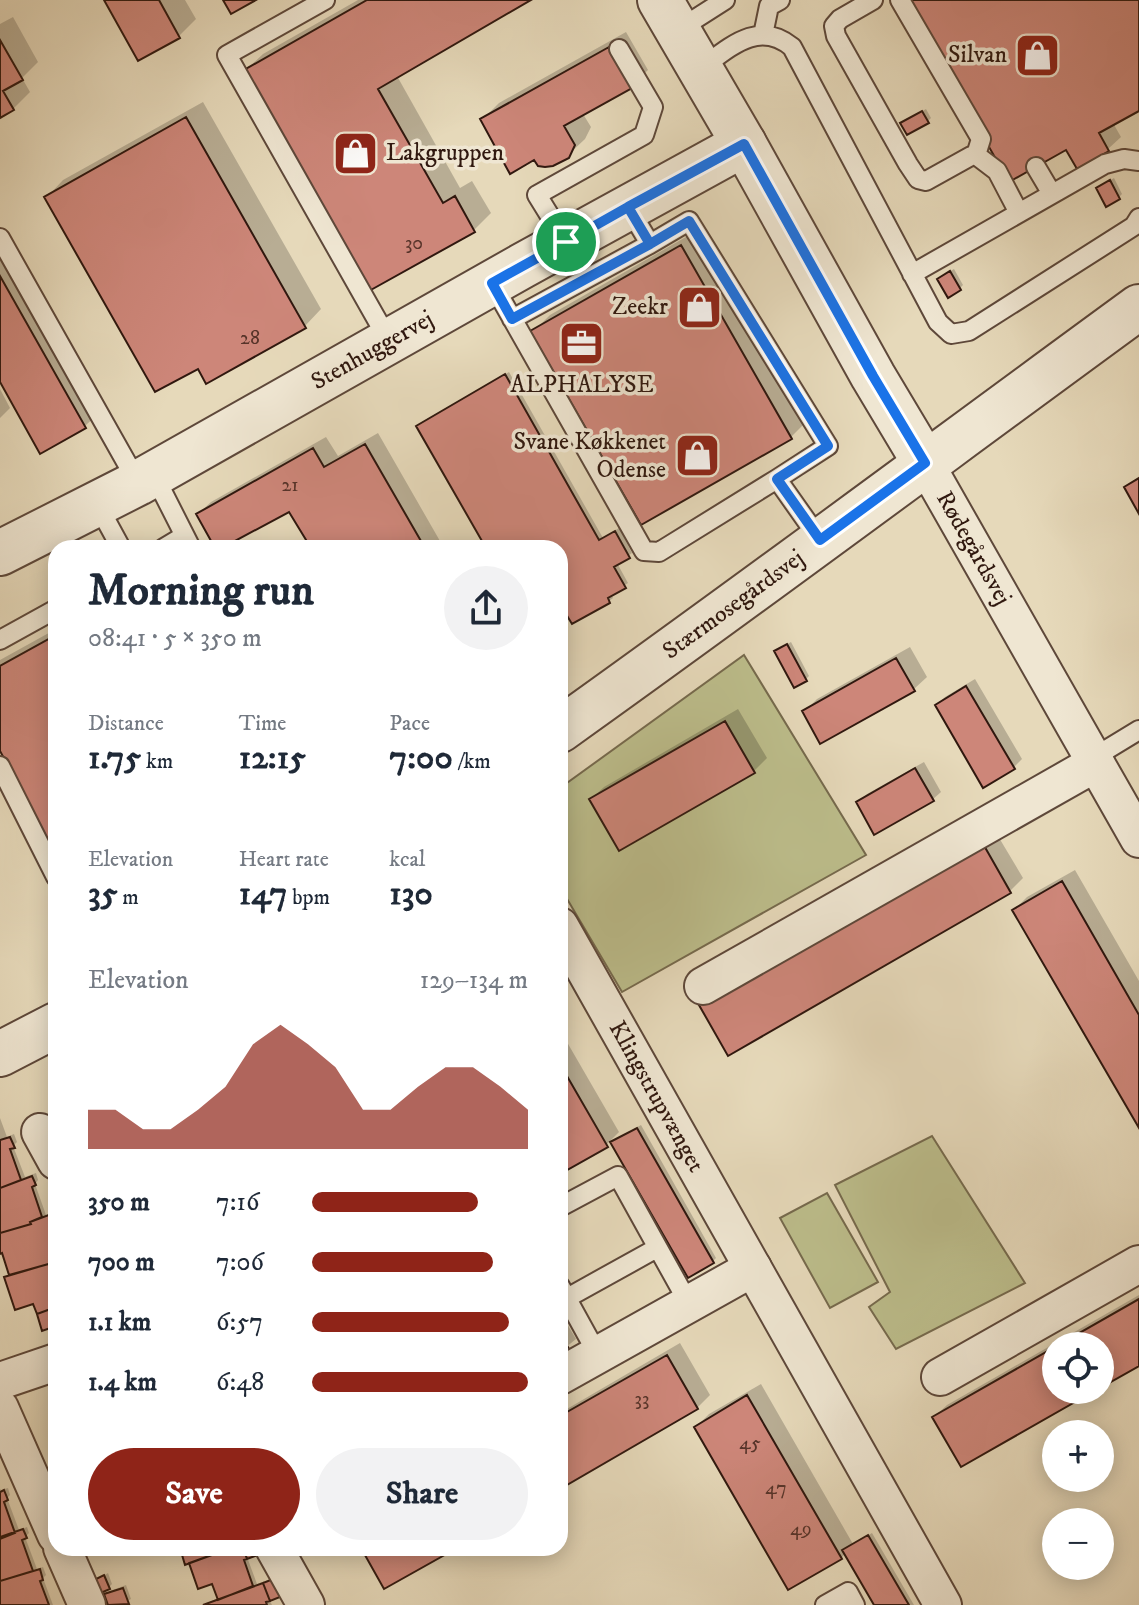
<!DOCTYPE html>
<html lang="en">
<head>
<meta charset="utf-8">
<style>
  body { margin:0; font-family:"IM FELL DW Pica",serif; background:#f2f2f3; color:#1f2937; height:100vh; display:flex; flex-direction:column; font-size:30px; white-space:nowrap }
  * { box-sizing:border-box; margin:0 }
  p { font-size:26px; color:#747a83 }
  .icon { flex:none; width:44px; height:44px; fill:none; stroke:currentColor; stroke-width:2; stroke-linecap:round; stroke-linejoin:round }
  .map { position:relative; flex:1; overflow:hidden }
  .drawer { position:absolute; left:48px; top:540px; width:520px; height:1016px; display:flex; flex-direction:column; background:#fff; border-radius:24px; box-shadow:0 4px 20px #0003 }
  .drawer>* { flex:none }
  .buttons { position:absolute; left:1042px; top:1332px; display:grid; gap:16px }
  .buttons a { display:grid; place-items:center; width:72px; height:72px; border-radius:50%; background:#fff; box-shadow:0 4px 20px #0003; font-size:40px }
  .pin { position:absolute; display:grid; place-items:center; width:68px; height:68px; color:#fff; margin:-34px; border:4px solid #fff; border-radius:50%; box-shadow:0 2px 8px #0007 }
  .round { display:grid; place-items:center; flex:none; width:84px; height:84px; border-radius:42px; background:#f2f2f3 }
  .overview { display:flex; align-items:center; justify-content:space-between; height:136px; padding:0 40px }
  h1 { font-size:44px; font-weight:700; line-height:60px }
  .stats { display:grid; grid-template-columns:repeat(3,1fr); gap:12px; height:136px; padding:8px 40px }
  .stats div { display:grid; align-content:center }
  .stats b { font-size:34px; font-weight:700 }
  .stats small { font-size:22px; font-weight:400 }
  .stats p { font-size:22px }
  .chart { height:224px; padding:16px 40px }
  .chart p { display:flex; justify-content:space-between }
  .chart svg { width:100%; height:144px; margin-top:8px; fill:#8f2418; opacity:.7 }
  .action { display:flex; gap:16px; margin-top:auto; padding:16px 40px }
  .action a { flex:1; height:92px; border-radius:48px; background:#8f2418; color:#fff; font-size:32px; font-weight:700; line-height:92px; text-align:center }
  .action a+a { background:#f2f2f3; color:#1f2937 }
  ul { padding:0 40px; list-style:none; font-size:26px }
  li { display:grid; grid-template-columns:128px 96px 1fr; align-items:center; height:60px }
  li i { height:20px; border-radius:10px; background:#8f2418 }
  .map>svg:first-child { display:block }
  .green { fill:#bcbd8b; stroke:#766a4d; stroke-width:2 }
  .shadow { fill:#0003 }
  .building { fill:#cd8679; stroke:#30180f; stroke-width:2 }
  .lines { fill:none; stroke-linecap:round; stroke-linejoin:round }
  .service-casing { stroke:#5e483a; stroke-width:22 }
  .minor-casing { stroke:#5e483a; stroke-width:40 }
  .tertiary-casing { stroke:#5e483a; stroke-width:48 }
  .service { stroke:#efe6d2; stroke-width:18 }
  .minor { stroke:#efe6d2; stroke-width:36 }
  .tertiary { stroke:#efe6d2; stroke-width:44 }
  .route-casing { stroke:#fff; stroke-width:16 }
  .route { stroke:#1a73e8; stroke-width:10 }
  .labels { text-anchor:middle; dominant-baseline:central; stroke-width:7; stroke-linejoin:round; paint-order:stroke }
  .number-label { font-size:20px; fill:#57342a }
  .poi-label { font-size:24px; fill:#30180f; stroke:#efe6d2; text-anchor:end }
  .street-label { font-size:24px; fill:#30180f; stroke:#efe6d2 }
</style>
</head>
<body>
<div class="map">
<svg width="1139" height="1605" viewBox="0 0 1139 1605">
  <rect width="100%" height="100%" fill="#e6d9ba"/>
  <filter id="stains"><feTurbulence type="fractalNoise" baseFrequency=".0025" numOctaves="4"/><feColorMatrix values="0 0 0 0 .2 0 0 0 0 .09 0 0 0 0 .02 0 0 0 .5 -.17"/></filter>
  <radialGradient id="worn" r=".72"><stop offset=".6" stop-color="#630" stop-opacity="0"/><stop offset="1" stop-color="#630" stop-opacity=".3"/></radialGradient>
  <path class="green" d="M744 655 866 855 622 992 560 887V788Z
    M932 1136 1025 1283 896 1349 869 1307 890 1292 835 1185Z
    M827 1193 878 1282 830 1308 780 1218Z"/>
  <path class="shadow" d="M106 0H185L196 19 179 36 139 58Z
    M358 0H527L397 76 460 188 472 181 491 213 474 230 370 289 246 70 263 54Z
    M1139 0V109L1113 123 1121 137 1108 149 1078 167 1067 147Z
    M13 17 38 62 22 78 30 92 13 109 0 116V24Z
    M626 32 648 70 631 86 583 114 591 127 585 139 567 156 535 157 482 120 499 103Z
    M203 102 321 309 305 326 198 366 47 197 63 180Z
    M926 109 931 118 928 121 906 120Z
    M1114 178 1122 194 1119 197 1102 185Z
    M0 230 102 410 85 426 0 378Z
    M698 230 807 421 790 438 533 332 550 315Z
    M954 269 963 285 960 288 943 275Z
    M509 372 603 538 619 528 632 553 617 563 628 583 611 594 613 598 609 601 560 600V548H489L422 422Z
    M0 389 10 408 0 418Z
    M378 433 444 548H313L290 509 217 548 198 514 211 502 326 437 338 456Z
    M56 629V851L0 747V660Z
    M791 642 809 676 806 679 780 648Z
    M910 647 927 677 914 689 804 712 817 699Z
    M975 679 1022 759 1013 768 937 705 945 697Z
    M738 709 767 758 754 771 619 849 591 799 604 787Z
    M924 762 941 792 932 800 858 802 867 794Z
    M995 831 1023 878 1010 891 729 1053Z
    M1075 870 1139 981V1124L1014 910 1027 897Z
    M560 1030 619 1132 606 1145 560 1172Z
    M0 1118 7 1137 14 1134 17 1142 13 1146 25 1177 36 1173 38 1180 35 1184 46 1215 56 1211V1324L6 1278 11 1273 3 1250 0 1251Z
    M641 1125 716 1258 713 1261 612 1141Z
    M1139 1295V1363L1100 1386V1346H1056V1390H1092L934 1417 947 1405Z
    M560 1312 576 1339 560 1352Z
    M680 1343 710 1395 697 1408 560 1486V1413Z
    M761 1384 853 1544 872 1533 914 1605H876L846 1553 841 1558 696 1427 709 1414Z
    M8 1488 10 1495 7 1498 19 1530 27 1527 29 1533 25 1537 37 1569 43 1567 46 1575 43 1578 53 1605H0V1489L1 1490Z
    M182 1548 247 1557 257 1584 287 1573 269 1599 272 1605H202L219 1598 213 1582 190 1561Z
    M108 1573 112 1584 109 1587 93 1582Z
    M126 1585 131 1599 120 1605H110L106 1595 110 1591Z"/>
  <path class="building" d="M104 0H159L180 38 138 61Z
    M223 0H256L231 14Z
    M367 0H531L378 89 443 203 455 196 475 232 369 291 244 70Z
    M905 0H1139V111L1099 133 1109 151 1077 169 1066 150 1009 182Z
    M0 40 23 80 3 91 14 110 0 118Z
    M609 47 632 88 564 126 575 145 569 158 553 166 545 167 538 166 534 160 510 174 480 119Z
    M922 111 929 123 907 135 900 123Z
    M186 117 306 328 206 384 198 369 155 392 44 197Z
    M1110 180 1120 199 1106 207 1096 188Z
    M681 245 792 439 641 525 530 331Z
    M950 271 961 290 948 298 937 279Z
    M0 276 86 428 40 454 0 382Z
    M505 374 599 540 615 531 630 558 614 567 626 588 608 598 610 603 572 624 560 604V548H486L416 426Z
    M365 444 425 548H311L289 512 222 548H215L196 514 313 448 324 467Z
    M1139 478V514L1124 487Z
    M56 635V855L0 751V666Z
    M787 644 807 681 794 688 774 651Z
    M896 658 915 691 820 744 802 711Z
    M966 686 1015 769 983 788 935 705Z
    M725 721 755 773 619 851 589 799Z
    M915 768 934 801 874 835 856 802Z
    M982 842 1011 893 728 1056 699 1005Z
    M1062 881 1139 1015V1128L1012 910Z
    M560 1064 608 1147 560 1174Z
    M637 1128 714 1263 688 1278 610 1142Z
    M10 1137 15 1148 10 1149 21 1180 0 1188V1140Z
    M32 1176 36 1185 32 1187 42 1217 30 1222 31 1224 0 1233V1188Z
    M54 1213 56 1219V1225L54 1226 56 1232V1259L51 1261 52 1263 9 1275 2 1253 0 1254V1233L31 1224 30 1222Z
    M56 1259V1307L37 1314 33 1304 15 1310 4 1277 52 1263 51 1261Z
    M1139 1299V1366L1100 1388V1346H1056V1390H1096L961 1467 932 1417Z
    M56 1307V1326L42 1331 37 1314Z
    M560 1334 569 1349 560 1354Z
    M667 1355 698 1409 560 1489V1416Z
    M747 1395 842 1559 788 1590 694 1427Z
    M4 1490 8 1500 4 1502 15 1533 0 1539V1492Z
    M23 1529 27 1538 22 1540 33 1571 0 1581V1537Z
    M868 1535 909 1605H874L842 1550Z
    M180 1548H231L185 1565Z
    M231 1548H243L247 1559 244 1560 253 1586 218 1600 212 1584 198 1589 189 1563Z
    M243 1548H265L266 1552 247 1559Z
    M361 1548H457L384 1589Z
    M40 1569 43 1580 40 1581 49 1605H0V1581Z
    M104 1575 110 1589 96 1595 90 1582Z
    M283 1575 290 1593 270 1601 263 1583Z
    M263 1583 270 1601 266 1602 267 1605H203Z
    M123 1588 129 1604 108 1605 104 1594Z"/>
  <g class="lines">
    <defs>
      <path id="service" d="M325 0 227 55 389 341
        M873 0 840 19 834 26 836 36 908 164 918 179 926 181 971 156 976 155 997 171 1019 213
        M900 0 981 139 976 155
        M678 30 725 0
        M763 35 769 6 780 0
        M700 69C729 48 758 19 792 47L938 322 951 334 969 331 1134 226 1139 218
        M1036 167 1052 194
        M0 238 138 483
        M566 242 537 195 644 135 653 107 619 49
        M912 274 1105 164 1124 159 1139 161
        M492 283 644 551 659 552 777 479 828 446 689 221 650 244 628 207
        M512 319 650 244
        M154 475 191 548
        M777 479 820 540
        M97 504 121 548
        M164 548 184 536
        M0 640 56 609
        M1093 758 1139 730
        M0 766 56 877
        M560 1207 618 1176 689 1304
        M560 1286 598 1355
        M567 1298 657 1248
        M825 1605 848 1592 855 1605"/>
      <g id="minor">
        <path id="s1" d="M925 463 1139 839"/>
        <path id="s2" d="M560 926 943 1605"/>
        <path d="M703 986 1096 763"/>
        <path d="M40 1132 56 1161"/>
        <path d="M560 1376 753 1268"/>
        <path d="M940 1377 1139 1264"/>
        <path d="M0 1381 56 1362"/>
        <path d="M0 1408 56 1535"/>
        <path d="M62 1548 87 1605"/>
        <path d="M274 1548 306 1605"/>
      </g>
      <g id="tertiary">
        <path d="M660 0 744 144 873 376 925 463"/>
        <path id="s3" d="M0 553 138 483 522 266 744 144"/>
        <path id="s4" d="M560 730C755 591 946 448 1139 307"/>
        <path d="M0 1054 56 1025"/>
      </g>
    </defs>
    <use href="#service" class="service-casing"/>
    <use href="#minor" class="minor-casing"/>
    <use href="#tertiary" class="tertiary-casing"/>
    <use href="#service" class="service"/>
    <use href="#minor" class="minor"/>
    <use href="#tertiary" class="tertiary"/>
  </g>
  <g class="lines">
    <defs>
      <path id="route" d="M566 242 492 283 512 319 650 244 628 207 744 144 873 376 925 463 820 540 777 479 828 446 689 221 650 244 628 207 566 242"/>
    </defs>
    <use href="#route" class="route-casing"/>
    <use href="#route" class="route"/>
  </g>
  <defs>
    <symbol id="shop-square" viewBox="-11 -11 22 22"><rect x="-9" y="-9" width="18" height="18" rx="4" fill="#8f2418" stroke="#efe6d2"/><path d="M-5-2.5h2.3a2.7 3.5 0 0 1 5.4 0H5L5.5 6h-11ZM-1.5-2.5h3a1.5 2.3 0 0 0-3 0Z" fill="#fff"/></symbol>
    <symbol id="office-square" viewBox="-11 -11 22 22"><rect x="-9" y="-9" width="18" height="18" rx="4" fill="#8f2418" stroke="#efe6d2"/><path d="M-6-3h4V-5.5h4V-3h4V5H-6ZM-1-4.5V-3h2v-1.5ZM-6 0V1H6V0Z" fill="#fff"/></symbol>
  </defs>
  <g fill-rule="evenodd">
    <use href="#shop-square" x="1012" y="30" width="51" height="51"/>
    <use href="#shop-square" x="330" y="128" width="51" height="51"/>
    <use href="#shop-square" x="674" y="282" width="51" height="51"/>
    <use href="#office-square" x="556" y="318" width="51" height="51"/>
    <use href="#shop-square" x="672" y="430" width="51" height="51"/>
  </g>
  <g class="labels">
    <g class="number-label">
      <text x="414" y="243">30</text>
      <text x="250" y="338">28</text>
      <text x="290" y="485">21</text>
      <text x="642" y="1399">33</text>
      <text x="750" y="1443">45</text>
      <text x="776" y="1488">47</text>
      <text x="801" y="1529">49</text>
    </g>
    <g class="poi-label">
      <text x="1007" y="55">Silvan</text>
      <text x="386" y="153" text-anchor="start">Lakgruppen</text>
      <text x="668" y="307">Zeekr</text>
      <text x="582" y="385" text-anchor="middle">ALPHALYSE</text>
      <text x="666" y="442">Svane Køkkenet<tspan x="666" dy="28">Odense</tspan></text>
    </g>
    <g class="street-label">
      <text stroke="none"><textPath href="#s3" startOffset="424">Stenhuggervej</textPath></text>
      <text stroke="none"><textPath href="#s1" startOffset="98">Rødegårdsvej</textPath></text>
      <text stroke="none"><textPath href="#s4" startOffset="214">Stærmosegårdsvej</textPath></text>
      <text stroke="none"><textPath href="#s2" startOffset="196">Klingstrupvænget</textPath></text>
    </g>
  </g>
  <rect width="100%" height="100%" filter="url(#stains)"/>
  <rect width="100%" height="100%" fill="url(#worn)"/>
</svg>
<div class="buttons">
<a><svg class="icon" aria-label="locate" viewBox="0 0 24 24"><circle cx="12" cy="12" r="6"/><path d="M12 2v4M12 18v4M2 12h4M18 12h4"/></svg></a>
<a>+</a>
<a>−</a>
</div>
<div class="pin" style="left:566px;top:242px;background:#1e9e55"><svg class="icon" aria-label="arrive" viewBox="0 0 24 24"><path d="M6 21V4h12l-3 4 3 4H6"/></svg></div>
<section class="drawer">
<div class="overview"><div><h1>Morning run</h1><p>08:41 · 5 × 350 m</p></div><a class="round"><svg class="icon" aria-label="share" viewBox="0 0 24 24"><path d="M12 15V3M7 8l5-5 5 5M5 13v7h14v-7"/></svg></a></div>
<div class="stats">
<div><p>Distance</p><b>1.75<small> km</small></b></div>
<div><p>Time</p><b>12:15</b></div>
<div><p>Pace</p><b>7:00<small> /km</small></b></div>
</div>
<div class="stats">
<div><p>Elevation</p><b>35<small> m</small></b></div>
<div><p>Heart rate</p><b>147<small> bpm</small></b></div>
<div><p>kcal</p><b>130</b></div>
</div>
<div class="chart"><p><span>Elevation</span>129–134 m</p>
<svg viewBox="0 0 160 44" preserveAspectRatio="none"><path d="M0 44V32L10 32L20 38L30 38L40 32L50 25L60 12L70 6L80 12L90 19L100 32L110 32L120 25L130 19L140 19L150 25L160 32V44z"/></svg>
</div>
<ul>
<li><b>350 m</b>7:16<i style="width:77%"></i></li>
<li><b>700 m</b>7:06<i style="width:84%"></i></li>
<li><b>1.1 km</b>6:57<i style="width:91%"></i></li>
<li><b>1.4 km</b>6:48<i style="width:100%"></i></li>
</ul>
<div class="action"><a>Save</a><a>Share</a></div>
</section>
</div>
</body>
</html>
